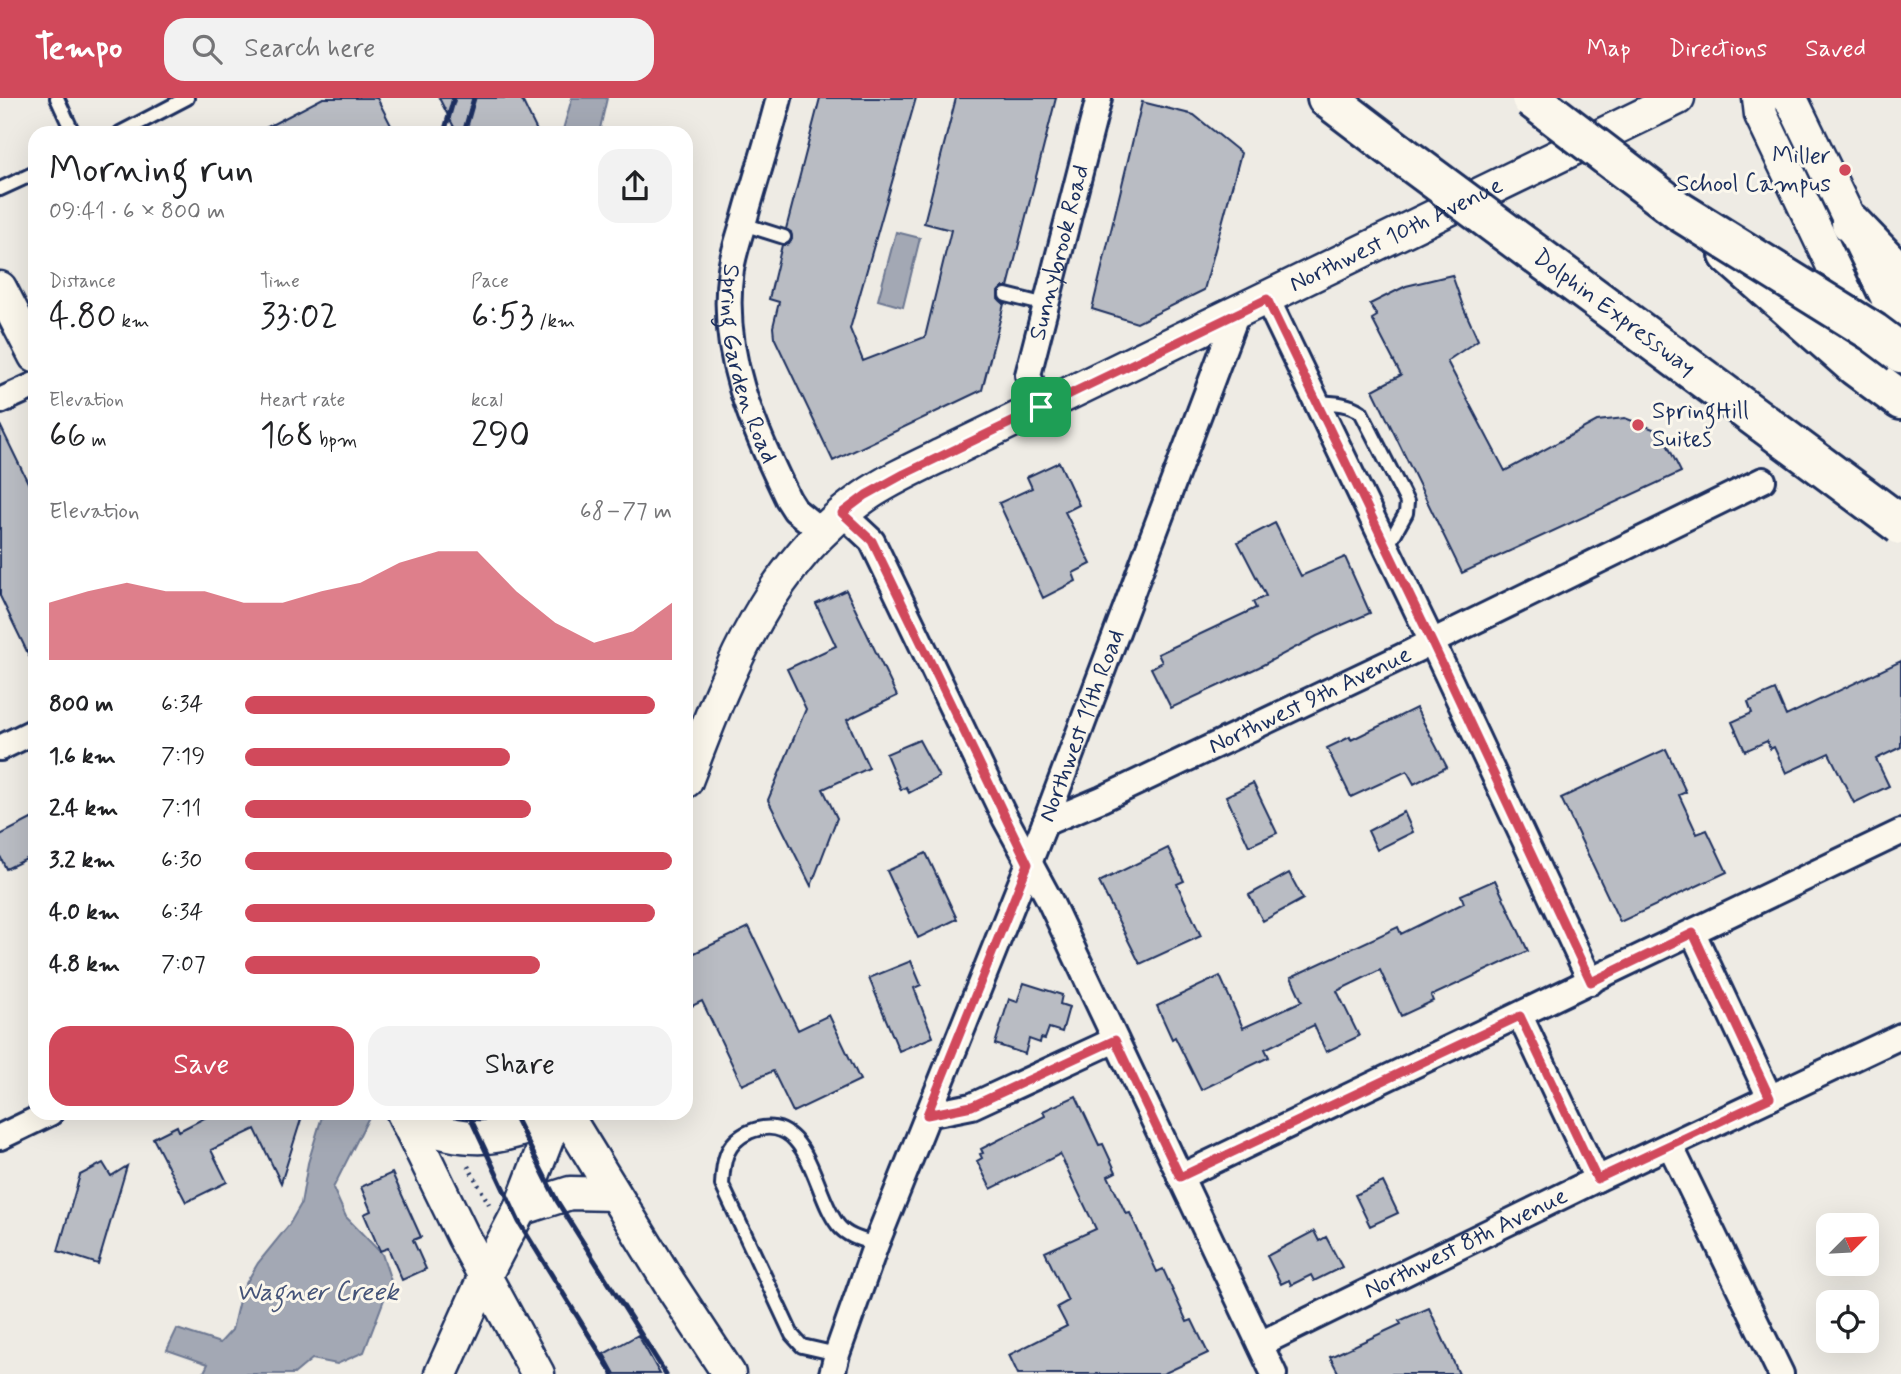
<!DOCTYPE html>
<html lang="en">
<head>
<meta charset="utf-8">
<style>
  body { margin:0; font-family:Mynerve,sans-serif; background:#f2f2f2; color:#202124; height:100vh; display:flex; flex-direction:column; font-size:26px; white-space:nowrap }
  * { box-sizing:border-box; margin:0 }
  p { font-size:23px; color:#757577 }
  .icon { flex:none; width:38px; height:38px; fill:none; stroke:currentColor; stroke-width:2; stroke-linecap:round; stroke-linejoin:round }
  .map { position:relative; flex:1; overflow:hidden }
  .panel { position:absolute; left:28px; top:28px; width:665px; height:994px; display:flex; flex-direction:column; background:#fff; border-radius:21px; box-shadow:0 7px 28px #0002 }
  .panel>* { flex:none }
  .needle { width:46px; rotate:66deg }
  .tools { position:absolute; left:1816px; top:1115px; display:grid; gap:14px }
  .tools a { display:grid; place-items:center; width:63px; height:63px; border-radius:14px; background:#fff; box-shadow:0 7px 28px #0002; font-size:35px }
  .pin { position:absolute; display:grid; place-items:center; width:60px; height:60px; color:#fff; margin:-30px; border-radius:14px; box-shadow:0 4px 10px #0006 }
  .round { display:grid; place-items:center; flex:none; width:74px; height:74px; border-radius:21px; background:#f2f2f2 }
  .overview { display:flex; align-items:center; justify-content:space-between; height:119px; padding:0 21px }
  h1 { font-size:38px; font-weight:600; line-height:52px }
  .metrics { display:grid; grid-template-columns:repeat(3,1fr); gap:10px; height:119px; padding:7px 21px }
  .metrics div { display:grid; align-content:center }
  .metrics b { font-size:35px; font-weight:600 }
  .metrics small { font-size:19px; font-weight:400 }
  .metrics p { font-size:19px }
  .chart { height:196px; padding:14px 21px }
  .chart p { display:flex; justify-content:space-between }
  .chart svg { width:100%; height:126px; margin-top:7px; fill:#d1495b; opacity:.7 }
  .primary-button { display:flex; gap:14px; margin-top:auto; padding:14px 21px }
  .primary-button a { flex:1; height:80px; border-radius:21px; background:#d1495b; color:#fff; font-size:28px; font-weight:600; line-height:80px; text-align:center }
  .primary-button a+a { background:#f2f2f2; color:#202124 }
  ul { padding:0 21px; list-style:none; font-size:23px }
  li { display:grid; grid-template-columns:112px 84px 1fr; align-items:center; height:52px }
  li i { height:18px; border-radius:9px; background:#d1495b }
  header { display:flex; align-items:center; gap:42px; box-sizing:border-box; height:98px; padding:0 35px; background:#d1495b; color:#fff }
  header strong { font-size:33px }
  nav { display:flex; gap:38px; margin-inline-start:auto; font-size:24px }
  .search { width:490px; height:63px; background:#f2f2f2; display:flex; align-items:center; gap:18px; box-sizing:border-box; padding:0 24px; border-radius:21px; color:#757577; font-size:26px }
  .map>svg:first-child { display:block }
  .water { fill:#a3a8b4; stroke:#6d7892; stroke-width:2 }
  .building { fill:#b9bcc3; stroke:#1b2f5e; stroke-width:2 }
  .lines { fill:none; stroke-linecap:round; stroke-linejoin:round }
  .service-casing { stroke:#1b2f5e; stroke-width:18 }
  .minor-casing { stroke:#1b2f5e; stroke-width:30 }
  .tertiary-casing { stroke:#1b2f5e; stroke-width:37 }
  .motorway-casing { stroke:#1b2f5e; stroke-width:44 }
  .path { stroke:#1b2f5e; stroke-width:4.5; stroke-dasharray:2 5; stroke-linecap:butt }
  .service { stroke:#fbf7ec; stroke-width:12 }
  .minor { stroke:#fbf7ec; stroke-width:24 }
  .tertiary { stroke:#fbf7ec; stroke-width:32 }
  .motorway { stroke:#fbf7ec; stroke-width:38 }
  .rail { stroke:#1b2f5e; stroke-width:5 }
  .motorway-bridge-casing { stroke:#1b2f5e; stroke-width:44; stroke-linecap:butt }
  .motorway-bridge { stroke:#fbf7ec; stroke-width:38 }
  .route-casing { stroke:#fff; stroke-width:14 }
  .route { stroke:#d1495b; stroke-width:9 }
  .poi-dot { fill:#d1495b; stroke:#fbf7ec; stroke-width:2.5 }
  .labels { text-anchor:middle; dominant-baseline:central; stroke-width:6; stroke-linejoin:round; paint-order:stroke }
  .poi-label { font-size:24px; fill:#1b2f5e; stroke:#fbf7ec; text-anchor:end }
  .street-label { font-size:24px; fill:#1b2f5e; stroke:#fbf7ec }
  .water-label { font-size:26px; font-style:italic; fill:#445378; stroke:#fbf7ec }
</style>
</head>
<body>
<header>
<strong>Tempo</strong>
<div class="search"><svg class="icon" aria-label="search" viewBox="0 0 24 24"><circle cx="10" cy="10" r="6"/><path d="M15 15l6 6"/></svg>Search here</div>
<nav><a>Map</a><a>Directions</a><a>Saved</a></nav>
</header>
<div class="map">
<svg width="1901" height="1276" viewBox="0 0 1901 1276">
  <rect width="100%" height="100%" fill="#eeebe4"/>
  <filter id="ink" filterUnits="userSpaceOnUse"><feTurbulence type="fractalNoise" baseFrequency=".0143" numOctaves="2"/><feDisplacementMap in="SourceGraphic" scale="14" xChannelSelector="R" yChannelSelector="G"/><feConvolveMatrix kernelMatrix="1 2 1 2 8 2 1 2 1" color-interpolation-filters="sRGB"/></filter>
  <g filter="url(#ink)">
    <path class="water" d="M572 0H607L599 35H562Z
      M896 134 920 140 903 209 878 202Z
      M323 1015H371L333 1090 346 1119 382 1156 391 1183 364 1254 337 1266 312 1261 294 1276H203L208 1266 167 1252 177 1231 220 1245 232 1232 241 1194 258 1165 289 1127 301 1106 308 1065Z"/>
    <path class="building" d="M323 0H377L395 35H256Z
      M439 0H521L538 35H457Z
      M820 0H916L850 231 863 263 925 239 951 132 924 125 956 0H1056L1008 189H1003L998 194V200L1004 206 982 292 833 363 774 239 773 229 779 204 769 201 782 147 789 146 792 141 791 134 786 131Z
      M1142 4 1194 17 1241 55 1204 192 1137 225 1092 211Z
      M1452 177 1464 211 1478 242 1447 263 1505 373 1597 323 1625 320 1661 334 1681 374 1462 475 1373 292 1401 277 1372 221 1377 218 1370 206 1406 188Z
      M0 327 35 399V570L0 498Z
      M1059 364 1079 407 1065 414 1091 466 1073 475 1076 483 1043 500 999 405 1032 390 1027 379Z
      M1275 425 1301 478 1345 459 1370 515 1317 538 1259 569 1171 610 1151 570 1162 564 1158 556 1256 510 1253 504 1266 498 1238 444Z
      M846 492 897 598 847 622 869 670 823 691 837 720 811 788 768 702 806 611 787 571 836 548 816 506Z
      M1901 563V649L1876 661 1889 688 1854 705 1829 655 1786 675 1774 649 1770 651 1767 643 1745 653 1732 624 1752 615 1748 604 1775 592 1786 618Z
      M1416 610 1447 669 1414 686 1407 673 1351 699 1327 650 1350 639 1351 642Z
      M919 642 939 679 909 695 906 689 901 692 886 656Z
      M1666 651 1686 694 1679 697 1697 736 1707 732 1727 774 1620 824 1561 700Z
      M1253 685 1277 735 1249 748 1226 698Z
      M1404 714 1413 734 1377 752 1368 733Z
      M35 719V757L6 771 0 758V737Z
      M1168 750 1184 783 1177 786 1201 838 1140 866 1099 784Z
      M926 755 957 821 918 840 887 773Z
      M1289 775 1303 801 1263 823 1249 797Z
      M1495 782 1528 853 1431 898 1433 903 1401 918 1380 872 1337 893 1359 938 1326 954 1314 927 1265 951 1269 959 1201 992 1175 939 1172 941 1157 908 1220 878 1243 930 1302 903 1291 879 1398 829 1401 836 1464 805 1461 797Z
      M749 829 798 932 829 917 860 982 793 1014 773 973 742 987 702 903 686 911V859Z
      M911 863 921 887 914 890 933 939 899 953 869 880Z
      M1024 885 1062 897 1060 906 1069 909 1062 934 1049 930 1045 941 1041 940 1040 945 1029 941 1025 956 995 946 1009 901 1017 904Z
      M1076 998 1099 1047 1103 1046 1116 1074 1108 1078 1126 1116 1130 1115 1157 1174 1163 1171 1187 1224 1192 1222 1208 1255 1163 1276H1018L1009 1257 1067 1228 1057 1209 1068 1203 1045 1154 1096 1131 1060 1056 991 1091 977 1063 982 1060 980 1056 983 1055 981 1051 1045 1018 1043 1013Z
      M214 1015H303L281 1085 255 1031 211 1052 227 1084 186 1104 153 1040 177 1028 179 1033Z
      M103 1065 111 1078 127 1068 98 1166 58 1153 80 1077Z
      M392 1075 421 1139 413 1142 426 1171 402 1182 388 1150 380 1153 364 1116 371 1113 361 1089Z
      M1383 1084 1398 1115 1370 1128 1355 1097Z
      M1314 1133 1319 1143 1326 1139 1342 1169 1314 1183 1311 1177 1291 1187 1289 1182 1281 1186 1267 1158Z
      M1429 1210 1459 1276H1339L1330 1259 1401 1226 1399 1223Z
      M638 1237 660 1276H615L604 1256Z"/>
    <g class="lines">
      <defs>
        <path id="service" d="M57 0 73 35
          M120 35 187 0
          M0 91 35 75
          M743 126 784 139
          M1006 197 1046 207
          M1316 304C1332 305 1348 305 1361 314L1407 404 1406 415 1387 449
          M837 1256 802 1248 792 1237 722 1087C723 1064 725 1045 749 1034 809 1009 813 1096 838 1127 847 1139 863 1142 876 1146"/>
        <g id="minor">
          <path id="s1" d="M779 0C769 40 756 79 745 119 740 136 734 153 731 171 719 255 753 328 788 401L795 412 821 433"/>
          <path d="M1267 201 1432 544 1591 884"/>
          <path d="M0 303 35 287"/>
          <path id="s2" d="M1041 309 1028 277 1099 0"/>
          <path d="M842 415 872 443 1005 720 1049 801 1274 1276"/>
          <path d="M0 650 35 633"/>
          <path id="s3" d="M1045 725 1102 701 1401 559 1763 382"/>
          <path d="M1693 835 1770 1000"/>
          <path d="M1520 918 1597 1081"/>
          <path d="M927 1017 972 1008 1115 942"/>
          <path d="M0 1039 50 1015"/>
          <path d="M1670 1047 1781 1276"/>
          <path d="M1180 1079 1901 734"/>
          <path id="s4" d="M1260 1246 1597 1081 1901 938"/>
          <path id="s5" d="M832 1276 837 1256 876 1146 1045 725 1237 215"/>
        </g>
        <g id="tertiary">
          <path d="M1759 0 1761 17 1854 212 1873 227"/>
          <path d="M1789 0 1793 5 1887 199 1900 254"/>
          <path d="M0 190 35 258"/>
          <path id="s6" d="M686 683C727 577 767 466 864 399 888 382 917 369 944 356L1678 0"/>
          <path d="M403 1015 463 1138 538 1276"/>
          <path d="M565 1015 670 1186 729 1276"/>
          <path d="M407 1024C471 1045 493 1045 555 1019"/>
          <path d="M520 1111 570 1095 614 1096"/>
          <path d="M441 1276 485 1178 520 1111 557 1015"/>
        </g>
        <path id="motorway" d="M1327 0 1399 55
          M1851 125 1901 177
          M1729 157 1855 268 1901 302"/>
      </defs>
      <use href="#service" class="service-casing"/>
      <use href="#minor" class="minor-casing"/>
      <use href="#tertiary" class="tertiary-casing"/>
      <use href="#motorway" class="motorway-casing"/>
      <path class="path" d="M468 1068 489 1106"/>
      <use href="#service" class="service"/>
      <use href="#minor" class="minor"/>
      <use href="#tertiary" class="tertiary"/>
      <use href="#motorway" class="motorway"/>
      <path class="rail" d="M444 35 454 0
        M464 35 474 0
        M468 1015 519 1124 613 1276
        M513 1015 557 1103 666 1276"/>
      <defs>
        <g id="motorway-bridge">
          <path d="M1531 0 1679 113 1873 234 1901 255"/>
          <path id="s7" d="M1399 55 1901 427"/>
        </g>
      </defs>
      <use href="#motorway-bridge" class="motorway-bridge-casing"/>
      <use href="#motorway-bridge" class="motorway-bridge"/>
    </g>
  </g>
  <g class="lines" filter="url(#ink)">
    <defs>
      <path id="route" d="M1267 201 1432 544 1591 884 1693 835 1770 1000 1597 1081 1520 918 1180 1079 1115 942 972 1008 927 1017 1028 766 872 443 842 415 866 397 904 376Z"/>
    </defs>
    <use href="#route" class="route-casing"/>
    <use href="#route" class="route"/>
  </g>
  <g class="poi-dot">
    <circle cx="1845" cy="72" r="7"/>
    <circle cx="1638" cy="327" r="7"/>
  </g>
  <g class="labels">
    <g class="poi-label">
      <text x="1831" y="58">Miller<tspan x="1831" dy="28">School Campus</tspan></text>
      <text x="1652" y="313" text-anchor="start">SpringHill<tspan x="1652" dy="28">Suites</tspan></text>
    </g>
    <g class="street-label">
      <text stroke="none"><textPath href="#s6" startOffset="934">Northwest 10th Avenue</textPath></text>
      <text stroke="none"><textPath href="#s2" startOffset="161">Sunnybrook Road</textPath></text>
      <text stroke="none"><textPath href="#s7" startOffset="268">Dolphin Expressway</textPath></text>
      <text stroke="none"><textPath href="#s1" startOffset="275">Spring Garden Road</textPath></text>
      <text stroke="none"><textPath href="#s3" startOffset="292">Northwest 9th Avenue</textPath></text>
      <text stroke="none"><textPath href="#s5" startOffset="695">Northwest 11th Road</textPath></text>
      <text stroke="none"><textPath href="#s4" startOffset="229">Northwest 8th Avenue</textPath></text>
    </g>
    <g class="water-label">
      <text x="317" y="1195">Wagner Creek</text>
    </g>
  </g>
</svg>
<div class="tools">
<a><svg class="needle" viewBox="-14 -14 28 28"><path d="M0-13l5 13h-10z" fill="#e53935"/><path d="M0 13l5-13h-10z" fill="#757577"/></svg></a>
<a><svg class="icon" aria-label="locate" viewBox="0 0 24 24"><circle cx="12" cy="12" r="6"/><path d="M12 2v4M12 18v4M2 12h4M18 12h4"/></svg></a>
</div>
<div class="pin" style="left:1041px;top:309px;background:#1e9e55"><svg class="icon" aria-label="arrive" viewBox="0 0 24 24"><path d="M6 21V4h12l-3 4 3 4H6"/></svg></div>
<section class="panel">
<div class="overview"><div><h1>Morning run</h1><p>09:41 · 6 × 800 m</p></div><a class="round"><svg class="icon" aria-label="share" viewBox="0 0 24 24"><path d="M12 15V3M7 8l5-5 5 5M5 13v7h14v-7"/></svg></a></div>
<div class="metrics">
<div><p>Distance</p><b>4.80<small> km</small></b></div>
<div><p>Time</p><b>33:02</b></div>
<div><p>Pace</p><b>6:53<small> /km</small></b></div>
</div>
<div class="metrics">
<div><p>Elevation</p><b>66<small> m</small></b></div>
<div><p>Heart rate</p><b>168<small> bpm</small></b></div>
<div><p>kcal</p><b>290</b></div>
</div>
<div class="chart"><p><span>Elevation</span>68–77 m</p>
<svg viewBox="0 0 160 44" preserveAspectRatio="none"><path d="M0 44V24L10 20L20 17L30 20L40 20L50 24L60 24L70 20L80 17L90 10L100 6L110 6L120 20L130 31L140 38L150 34L160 24V44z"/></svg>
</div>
<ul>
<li><b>800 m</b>6:34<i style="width:96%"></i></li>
<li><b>1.6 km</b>7:19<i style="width:62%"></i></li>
<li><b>2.4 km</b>7:11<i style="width:67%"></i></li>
<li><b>3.2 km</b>6:30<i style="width:100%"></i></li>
<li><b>4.0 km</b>6:34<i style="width:96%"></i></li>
<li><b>4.8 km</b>7:07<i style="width:69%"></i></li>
</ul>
<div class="primary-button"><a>Save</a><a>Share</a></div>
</section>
</div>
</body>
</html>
